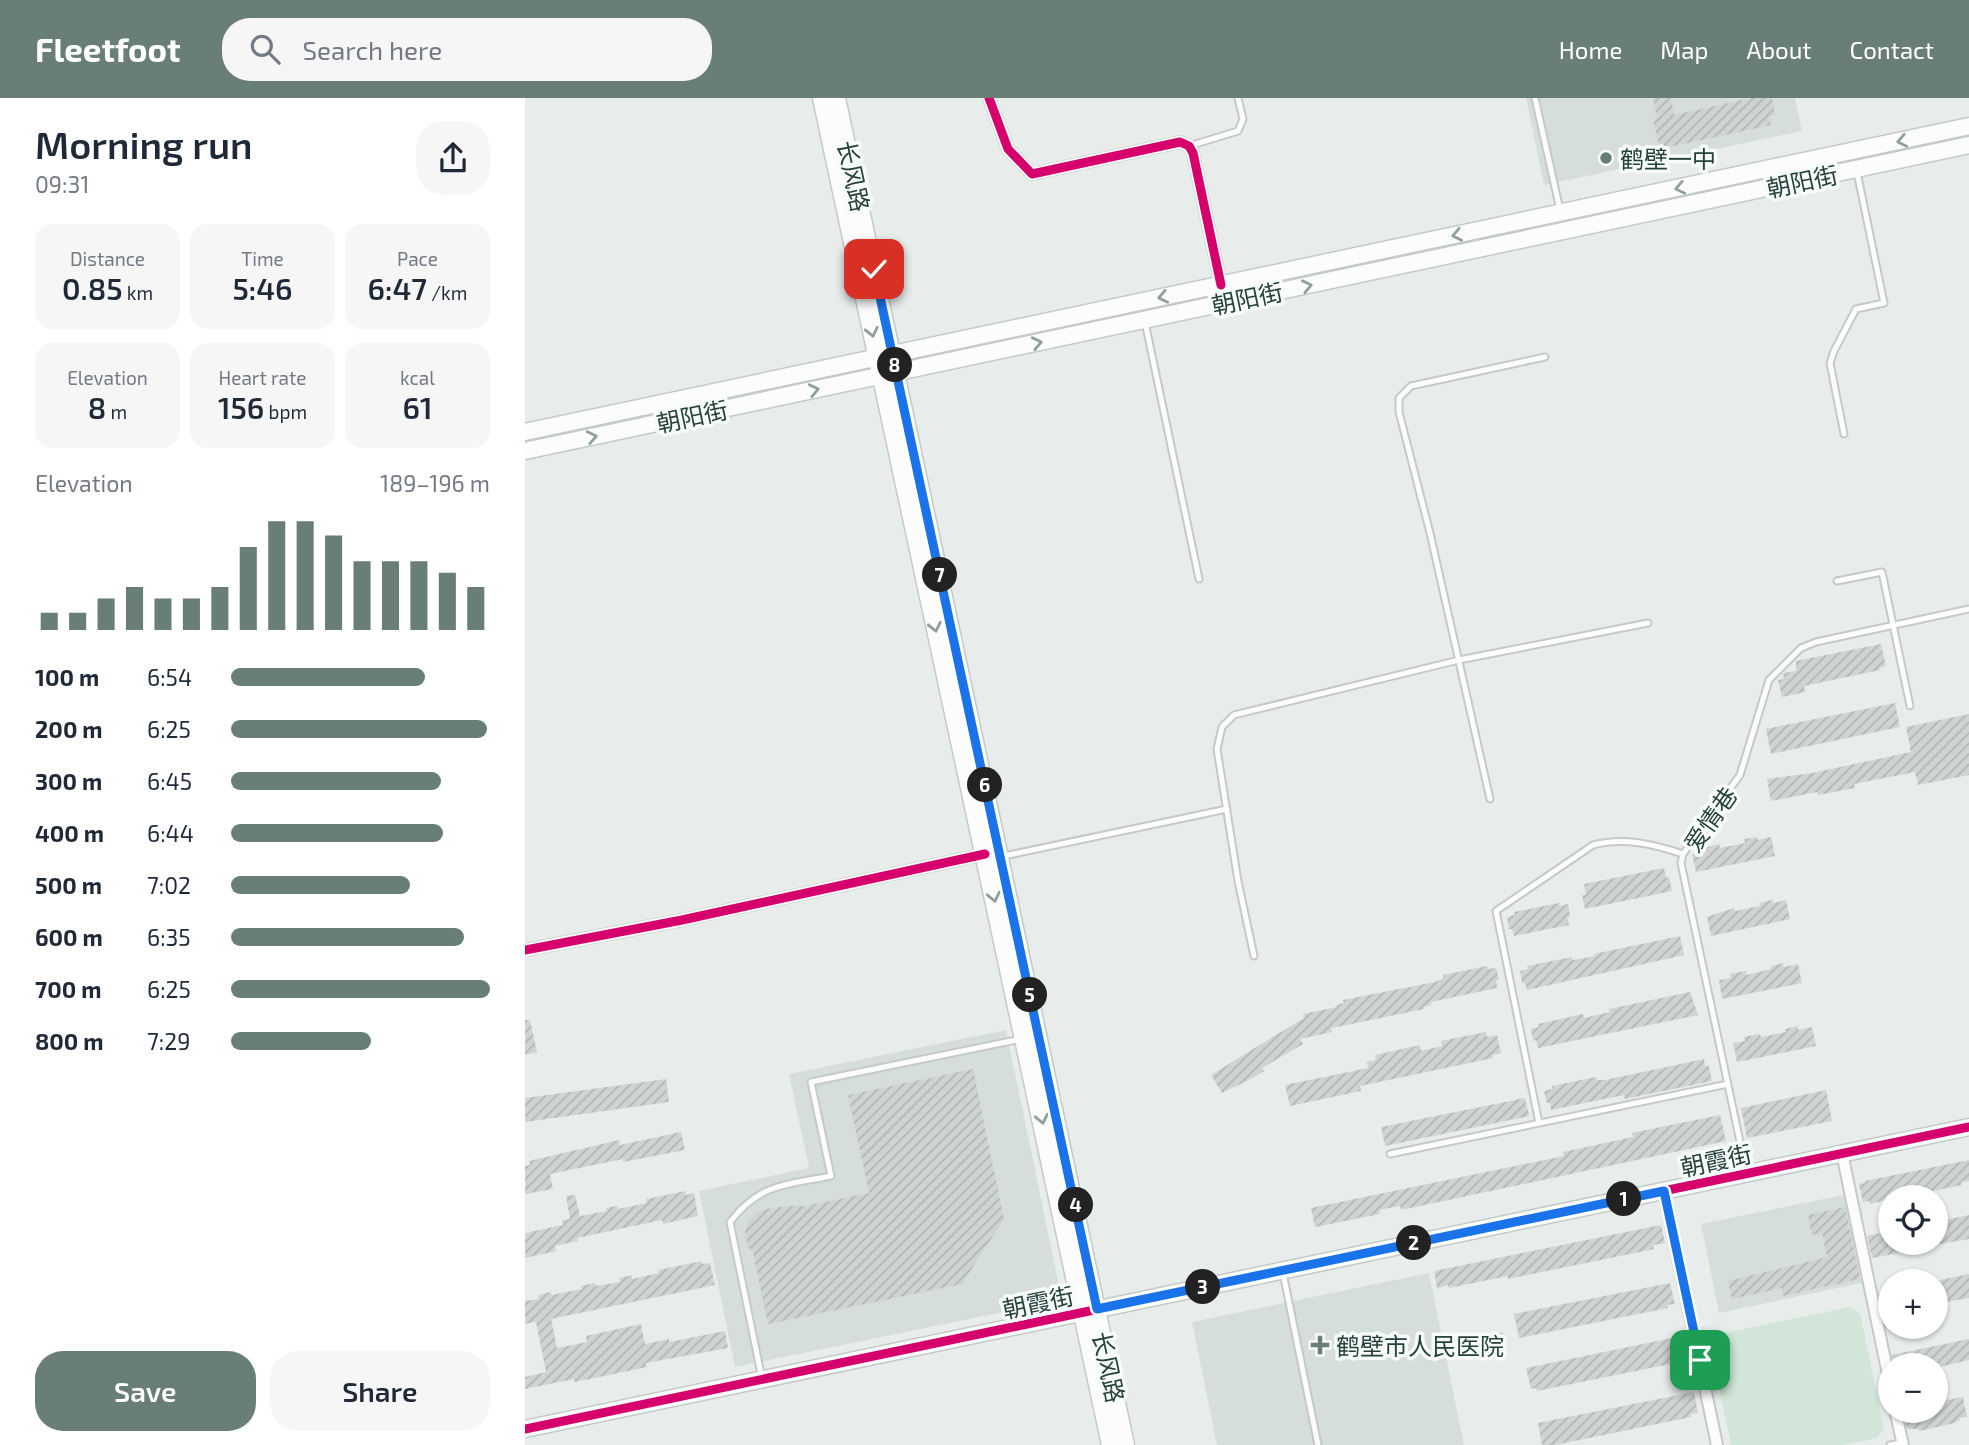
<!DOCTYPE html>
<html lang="en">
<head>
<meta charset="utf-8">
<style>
  body { margin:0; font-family:"Exo 2","Noto Sans SC",sans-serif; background:#f6f6f7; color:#1f2937; height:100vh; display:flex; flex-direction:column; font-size:26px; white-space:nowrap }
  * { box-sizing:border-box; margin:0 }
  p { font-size:23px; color:#747a83 }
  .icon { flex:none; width:38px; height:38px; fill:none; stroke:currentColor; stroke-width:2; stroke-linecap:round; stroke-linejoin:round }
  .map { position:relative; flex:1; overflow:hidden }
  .side { display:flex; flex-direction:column; background:#fff; width:525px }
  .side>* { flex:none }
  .controls { position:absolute; left:1353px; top:1087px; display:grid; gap:14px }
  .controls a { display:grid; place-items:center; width:70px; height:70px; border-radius:50%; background:#fff; box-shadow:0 2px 5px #0004; font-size:35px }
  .pin { position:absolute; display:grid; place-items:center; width:60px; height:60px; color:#fff; margin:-30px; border-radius:14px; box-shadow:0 4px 10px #0006 }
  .km { position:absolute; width:35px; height:35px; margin:-18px; border-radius:50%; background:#222; color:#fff; font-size:19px; line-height:35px; text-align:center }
  .round { display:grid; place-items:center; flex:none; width:74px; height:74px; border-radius:28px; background:#f6f6f7 }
  .overview { display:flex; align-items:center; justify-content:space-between; height:119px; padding:0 35px }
  h1 { font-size:38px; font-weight:600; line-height:52px }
  .metrics { display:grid; grid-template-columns:repeat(3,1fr); gap:10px; height:119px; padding:7px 35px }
  .metrics div { display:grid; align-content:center; border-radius:18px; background:#f6f6f7; text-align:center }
  .metrics b { font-size:30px; font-weight:600 }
  .metrics small { font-size:19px; font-weight:400 }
  .metrics p { font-size:19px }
  .chart { height:196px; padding:14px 35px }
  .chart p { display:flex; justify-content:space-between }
  .chart svg { width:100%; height:126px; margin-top:7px; stroke:#697e78; stroke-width:6 }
  .cta { display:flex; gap:14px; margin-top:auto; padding:14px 35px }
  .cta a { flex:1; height:80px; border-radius:28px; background:#697e78; color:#fff; font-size:28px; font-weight:600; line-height:80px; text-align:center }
  .cta a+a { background:#f6f6f7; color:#1f2937 }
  ul { padding:0 35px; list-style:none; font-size:23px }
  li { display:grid; grid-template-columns:112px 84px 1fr; align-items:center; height:52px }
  li i { height:18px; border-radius:9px; background:#697e78 }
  header { display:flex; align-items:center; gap:42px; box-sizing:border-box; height:98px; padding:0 35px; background:#697e78; color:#fff }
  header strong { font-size:33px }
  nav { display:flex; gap:38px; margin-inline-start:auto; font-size:24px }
  .search { width:490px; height:63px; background:#f6f6f7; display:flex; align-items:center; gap:18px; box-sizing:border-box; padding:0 24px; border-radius:28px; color:#747a83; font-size:26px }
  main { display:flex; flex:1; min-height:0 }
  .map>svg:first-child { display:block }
  .built { fill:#d6dedb }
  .green { fill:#d1e6d8 }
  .building { fill:url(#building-hatch) }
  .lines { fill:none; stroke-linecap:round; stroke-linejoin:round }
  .lane-casing { stroke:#c5cac8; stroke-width:9 }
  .street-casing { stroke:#c5cac8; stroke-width:14 }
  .secondary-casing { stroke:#c3cbc8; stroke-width:19 }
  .lane { stroke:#fcfcfc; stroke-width:5 }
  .street { stroke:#fcfcfc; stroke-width:10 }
  .secondary { stroke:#fcfcfc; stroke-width:16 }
  .cycleway-casing { stroke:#f7fbf9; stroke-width:13 }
  .cycleway { stroke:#d6006c; stroke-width:9 }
  .oneway { stroke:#909f9b }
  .route-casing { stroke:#fff; stroke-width:14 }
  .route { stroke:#1a73e8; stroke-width:9 }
  .poi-dot { fill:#697e78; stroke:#f7fbf9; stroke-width:2.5 }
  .labels { text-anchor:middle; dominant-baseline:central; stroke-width:7; stroke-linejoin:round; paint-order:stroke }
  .poi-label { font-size:24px; fill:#24423a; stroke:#f7fbf9; text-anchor:start }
  .street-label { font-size:24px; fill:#24423a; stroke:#f7fbf9 }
</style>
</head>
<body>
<header>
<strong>Fleetfoot</strong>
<div class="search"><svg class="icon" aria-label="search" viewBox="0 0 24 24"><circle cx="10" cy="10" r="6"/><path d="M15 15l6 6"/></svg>Search here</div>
<nav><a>Home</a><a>Map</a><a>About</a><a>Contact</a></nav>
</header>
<main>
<section class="side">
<div class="overview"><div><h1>Morning run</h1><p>09:31</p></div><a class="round"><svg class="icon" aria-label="share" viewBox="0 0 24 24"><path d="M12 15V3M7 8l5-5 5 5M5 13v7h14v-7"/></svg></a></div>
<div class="metrics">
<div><p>Distance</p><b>0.85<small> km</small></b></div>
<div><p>Time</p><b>5:46</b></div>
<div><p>Pace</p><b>6:47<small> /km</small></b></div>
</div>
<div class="metrics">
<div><p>Elevation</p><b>8<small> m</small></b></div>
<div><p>Heart rate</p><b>156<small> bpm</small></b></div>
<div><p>kcal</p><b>61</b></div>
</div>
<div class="chart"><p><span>Elevation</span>189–196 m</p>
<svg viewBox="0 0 160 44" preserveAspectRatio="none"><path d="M5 44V38M15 44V38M25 44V33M35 44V29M45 44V33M55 44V33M65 44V29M75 44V15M85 44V6M95 44V6M105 44V11M115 44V20M125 44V20M135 44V20M145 44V24M155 44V29"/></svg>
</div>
<ul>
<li><b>100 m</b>6:54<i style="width:75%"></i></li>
<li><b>200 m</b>6:25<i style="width:99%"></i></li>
<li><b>300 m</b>6:45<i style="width:81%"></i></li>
<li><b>400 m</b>6:44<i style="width:82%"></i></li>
<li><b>500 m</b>7:02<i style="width:69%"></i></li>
<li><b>600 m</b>6:35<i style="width:90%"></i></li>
<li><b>700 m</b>6:25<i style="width:100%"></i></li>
<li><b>800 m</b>7:29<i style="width:54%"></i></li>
</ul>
<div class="cta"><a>Save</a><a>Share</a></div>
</section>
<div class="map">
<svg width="1444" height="1347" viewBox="0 0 1444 1347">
  <defs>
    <pattern id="building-hatch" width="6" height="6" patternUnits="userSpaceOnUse" patternTransform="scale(1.75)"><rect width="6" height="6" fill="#cfd4d2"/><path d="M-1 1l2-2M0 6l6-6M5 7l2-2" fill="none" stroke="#b2b7b5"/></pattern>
  </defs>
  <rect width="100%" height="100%" fill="#e8edeb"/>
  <path class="built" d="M1001 0H1270L1277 33 1019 87Z
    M481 932 537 1202 210 1269 174 1093 284 1070 264 976Z
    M1323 1096 1341 1184 1194 1215 1176 1126Z
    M904 1175 939 1347H692L667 1224Z"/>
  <path class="green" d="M1325 1209 1335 1215 1359 1330 1352 1340 1318 1347H1206L1185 1246 1190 1237Z"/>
  <path class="building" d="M1128 0H1146L1149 17 1226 0H1247L1250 17 1244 18 1246 27 1135 51 1128 21 1132 20Z
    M1356 546 1361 568 1354 570 1355 572 1279 588 1280 594 1257 599 1253 582 1259 581 1258 575 1271 573V563Z
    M1370 605 1375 629 1246 656 1241 631Z
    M1444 616V677L1393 687 1390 674 1329 686 1330 690 1293 697 1292 694 1246 703 1242 681 1287 675 1386 654 1381 629Z
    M1232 739 1233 742 1246 739 1250 758 1171 774 1167 756 1180 753 1179 750 1194 746 1195 750 1220 745 1219 741Z
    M1139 770 1141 780 1144 779 1147 793 1060 811 1057 797H1061L1059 786Z
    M1247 802 1248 805 1261 802 1265 821 1186 838 1182 819 1209 810 1210 813 1235 808 1234 805Z
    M1034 805 1035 808 1043 806 1045 819H1042L1044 827 989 838 987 831H984L982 819 990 817 989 814Z
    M1155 838 1159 857 1002 892 1000 885H997L995 873 1003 871 1002 868 1047 859 1048 862 1070 858 1069 856Z
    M1258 865 1259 869 1273 866 1277 885 1197 901 1194 882 1206 880 1205 876 1221 873V877L1246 871V868Z
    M962 868 963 871 971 870 974 882 971 883 972 890 906 904V907L898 909 899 911 812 929 806 930 807 934 775 941 778 946 737 970 739 973 726 981 697 995 686 977 779 920 778 916 812 909 811 907 819 905 818 902 910 884 918 881V877Z
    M1165 894 1173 917 1013 950 1011 942 1008 943 1006 931 1014 929 1013 926 1058 916 1059 920 1085 914 1084 911Z
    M0 922H5L12 954 0 957Z
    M1273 928V932L1287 929 1291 948 1212 964 1208 945 1220 943 1219 939 1235 936 1236 939 1261 934 1260 931Z
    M961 934 962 939 972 937 976 955 967 957 968 960 835 988 836 993 765 1008 760 987 843 970 842 964 851 962 850 957 895 947 896 953 917 948 916 943Z
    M1179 961 1180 968H1184L1187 983 1100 1001 1099 997 1026 1012 1025 1005H1022L1019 993 1027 991V988L1071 979 1072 982H1080Z
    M448 971 479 1121 437 1186 243 1226 228 1154 223 1149 221 1142 220 1132 223 1124 232 1114 241 1111 263 1108H280L344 1095 323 997Z
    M141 981 144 1004 0 1024V1000Z
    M1301 992 1307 1023 1222 1040 1216 1010Z
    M1000 1000 1004 1018 860 1048 856 1029Z
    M1195 1017 1201 1043 876 1112 875 1108 854 1112 855 1116 790 1129 786 1110 1039 1058 1038 1054 1108 1039 1107 1035Z
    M156 1034 160 1052 98 1064V1061L25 1076 28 1091 0 1096V1068L5 1067 4 1063 94 1042 95 1047Z
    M1444 1062V1083L1436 1084 1437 1087 1378 1099H1361L1362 1102 1345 1106 1344 1103 1338 1104 1334 1086 1340 1085V1083Z
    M160 1093 161 1097 169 1095 173 1118 138 1126 137 1122 52 1140 53 1143 30 1148 31 1153 0 1160V1135L38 1127 37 1122 45 1121 41 1098 50 1097 55 1118 82 1113 81 1110 92 1108 93 1111 122 1105 121 1101Z
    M1320 1109 1335 1181 1258 1198 1257 1190 1207 1201 1203 1183 1302 1159 1297 1135 1287 1137 1283 1117Z
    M1444 1117V1141L1410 1147V1124Z
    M1136 1127 1140 1145 1128 1147 1129 1151 983 1181V1178L924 1190 923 1187 912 1190 909 1173Z
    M1365 1133V1144H1399V1150L1347 1160 1342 1138Z
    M177 1163V1166L185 1165 190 1187 26 1221 32 1250 62 1244 61 1238 116 1226 120 1246 144 1241V1244L200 1233 203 1250 121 1265 122 1269 50 1284 49 1281 0 1291V1279L21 1274 11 1224 0 1226V1203L14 1201 13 1197 26 1194V1197L57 1191 56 1188 70 1185 71 1188 95 1184 94 1180 107 1177V1181L134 1175 133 1172Z
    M1444 1176V1200L1410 1206V1183Z
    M1145 1185 1150 1206 1142 1207 1143 1210 994 1240 989 1216Z
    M978 1234 981 1250 974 1252 975 1255 925 1262 921 1245Z
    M1157 1238 1162 1259 1154 1261 1155 1264 1012 1293 1011 1290 1006 1291 1001 1270Z
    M1444 1241V1262L1410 1270V1267H1369L1367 1257Z
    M1169 1294 1173 1315 1166 1316V1319L1030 1347H1017L1013 1325Z
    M1438 1299 1442 1319 1434 1320 1435 1322 1430 1325 1394 1333V1331H1382L1378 1312H1410V1304Z"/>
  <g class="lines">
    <defs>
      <path id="lane" d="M1010 0 1035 112
        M664 48 713 33 718 21 713 0
        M620 224 674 481
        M1319 336 1305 265 1309 253 1331 211 1359 205 1332 74
        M1312 483 1357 474 1385 608
        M965 701 905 435 874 314V300L886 288 1020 259
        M479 758 702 711
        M729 858 713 783 692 651 697 629 709 617 934 562 1123 525
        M1014 1025 971 813 1068 747C1099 739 1128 746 1158 756
        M865 1056 1203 986
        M1221 1072 1156 765 1158 756 1215 677 1244 582 1276 550 1291 544 1444 511
        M758 1175 793 1347
        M237 1281 205 1124C235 1085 261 1087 306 1078L286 984 496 941
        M1365 1347 1377 1345"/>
      <path id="street" d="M464 0 483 51 507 76 655 44 664 48 668 55 696 187
        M0 852 157 822 460 756
        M1317 1055 1365 1286
        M1139 1093 1192 1347
        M1370 1312 1378 1347"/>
      <path id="secondary" d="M296 0 585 1347
        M312 0 601 1347
        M0 334 1444 28
        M0 353 1444 47
        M0 1331 1444 1029"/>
    </defs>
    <use href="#lane" class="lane-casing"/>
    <use href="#street" class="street-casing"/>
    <use href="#secondary" class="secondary-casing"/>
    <use href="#lane" class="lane"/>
    <use href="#street" class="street"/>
    <use href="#secondary" class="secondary"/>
    <defs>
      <path id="cycleway" d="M464 0 483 51 507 76 655 44 664 48 668 55 696 187
        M0 852 157 822 460 756
        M0 1331 1444 1029"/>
    </defs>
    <use href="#cycleway" class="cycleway-casing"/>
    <use href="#cycleway" class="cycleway"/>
  </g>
  <defs><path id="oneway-chevron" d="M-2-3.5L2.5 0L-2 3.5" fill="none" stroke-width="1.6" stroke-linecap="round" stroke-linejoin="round" transform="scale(1.75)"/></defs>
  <g class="oneway">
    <use href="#oneway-chevron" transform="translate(1377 43) rotate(168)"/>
    <use href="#oneway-chevron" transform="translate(1155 90) rotate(168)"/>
    <use href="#oneway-chevron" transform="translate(932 137) rotate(168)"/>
    <use href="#oneway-chevron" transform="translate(782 188) rotate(-12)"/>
    <use href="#oneway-chevron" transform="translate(638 199) rotate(168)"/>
    <use href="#oneway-chevron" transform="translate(347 234) rotate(78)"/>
    <use href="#oneway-chevron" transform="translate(512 245) rotate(-12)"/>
    <use href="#oneway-chevron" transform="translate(289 292) rotate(-12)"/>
    <use href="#oneway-chevron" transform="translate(67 339) rotate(-12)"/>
    <use href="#oneway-chevron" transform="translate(410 529) rotate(78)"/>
    <use href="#oneway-chevron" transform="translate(469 799) rotate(78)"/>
    <use href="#oneway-chevron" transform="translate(517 1021) rotate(78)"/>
  </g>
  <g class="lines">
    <defs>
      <path id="route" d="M349 171 572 1211 1139 1093 1175 1262"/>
    </defs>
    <use href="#route" class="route-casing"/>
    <use href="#route" class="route"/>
  </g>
  <g class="poi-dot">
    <circle cx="1081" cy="60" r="7"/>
    <path d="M791.5 1236.5h7v7h7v7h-7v7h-7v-7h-7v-7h7z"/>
  </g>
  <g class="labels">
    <g class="poi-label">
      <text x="1095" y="60">鹤壁一中</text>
      <text x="811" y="1247">鹤壁市人民医院</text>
    </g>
    <g class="street-label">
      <text transform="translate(329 78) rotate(78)">长风路</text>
      <text transform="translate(1277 83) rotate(-12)">朝阳街</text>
      <text transform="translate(722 200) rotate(-12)">朝阳街</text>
      <text transform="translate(167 318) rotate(-12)">朝阳街</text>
      <text transform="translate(1185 721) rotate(-55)">爱情巷</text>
      <text transform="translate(1191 1062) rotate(-12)">朝霞街</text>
      <text transform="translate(513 1204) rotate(-12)">朝霞街</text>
      <text transform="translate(584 1269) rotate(78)">长风路</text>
    </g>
  </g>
</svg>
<div class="controls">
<a><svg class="icon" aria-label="locate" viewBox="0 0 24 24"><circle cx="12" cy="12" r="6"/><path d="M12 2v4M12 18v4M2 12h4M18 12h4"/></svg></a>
<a>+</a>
<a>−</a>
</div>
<div class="pin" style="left:1175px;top:1262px;background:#1e9e55"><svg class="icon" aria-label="arrive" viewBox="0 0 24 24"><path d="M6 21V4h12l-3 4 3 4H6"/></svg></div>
<div class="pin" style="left:349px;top:171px;background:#d93025"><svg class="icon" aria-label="check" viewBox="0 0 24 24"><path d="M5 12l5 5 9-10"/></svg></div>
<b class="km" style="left:1099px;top:1101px">1</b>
<b class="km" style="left:889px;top:1145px">2</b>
<b class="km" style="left:678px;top:1189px">3</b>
<b class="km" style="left:551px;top:1107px">4</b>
<b class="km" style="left:505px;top:897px">5</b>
<b class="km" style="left:460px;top:687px">6</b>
<b class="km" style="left:415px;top:477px">7</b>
<b class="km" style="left:370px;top:267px">8</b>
</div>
</main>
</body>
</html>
